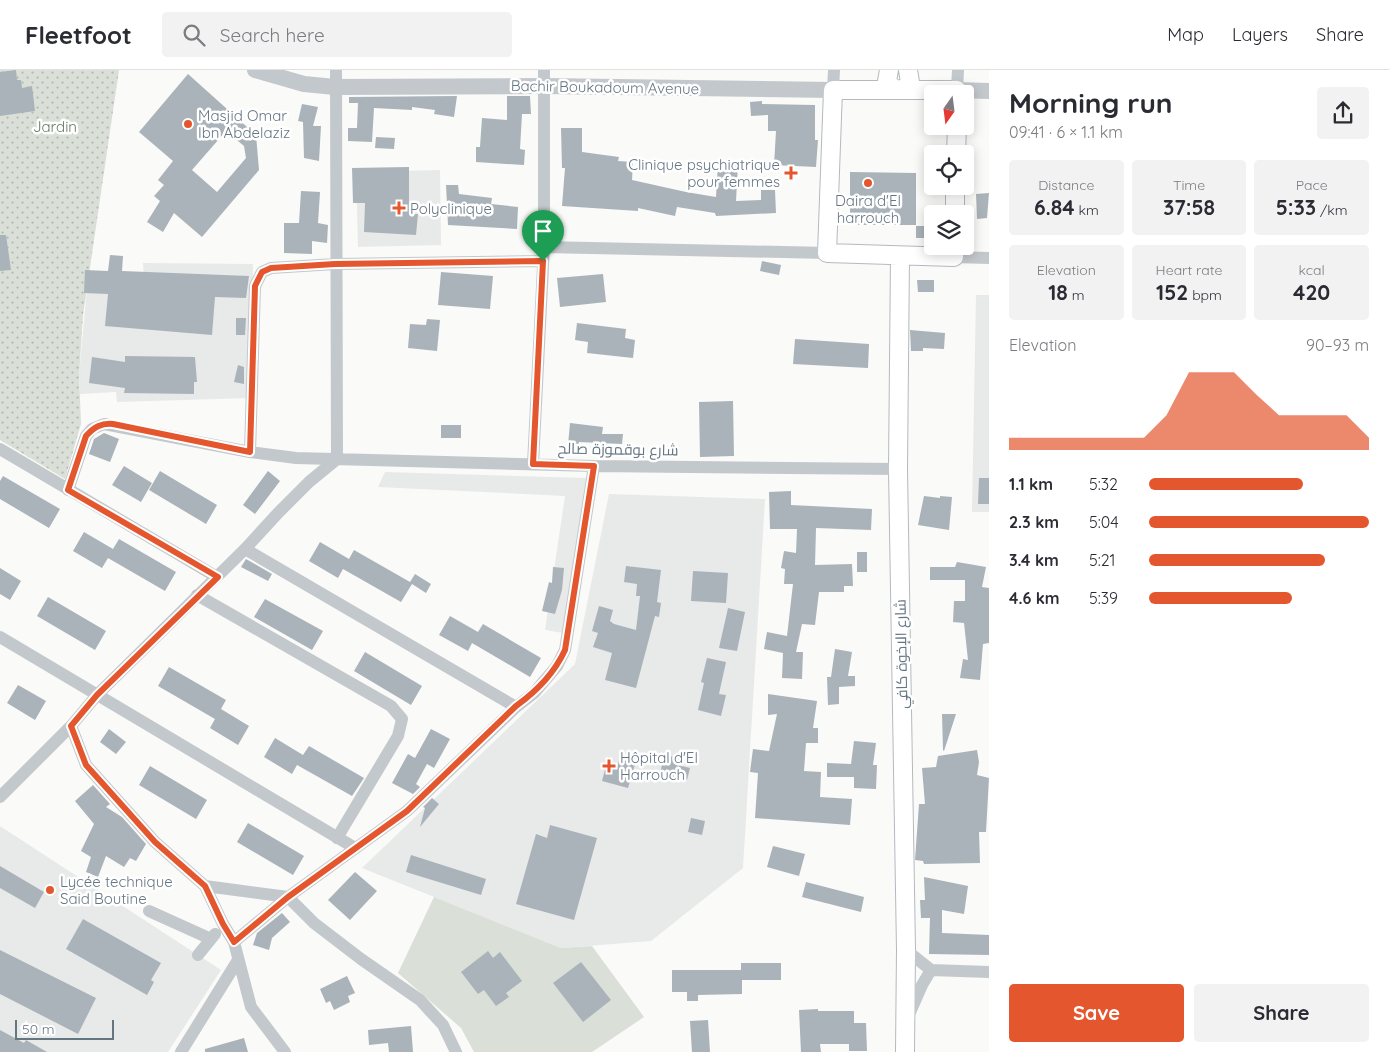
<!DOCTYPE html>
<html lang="en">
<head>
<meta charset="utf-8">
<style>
  body { margin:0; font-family:Quicksand,Cairo,sans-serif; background:#f2f2f3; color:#2b2b33; height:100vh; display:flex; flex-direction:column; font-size:19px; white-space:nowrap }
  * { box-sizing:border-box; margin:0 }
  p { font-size:16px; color:#7c7c81 }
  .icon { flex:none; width:28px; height:28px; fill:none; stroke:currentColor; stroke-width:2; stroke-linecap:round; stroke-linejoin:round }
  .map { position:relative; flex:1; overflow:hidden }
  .panel { display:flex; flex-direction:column; background:#fff; width:400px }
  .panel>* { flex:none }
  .needle { width:32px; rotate:194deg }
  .buttons { position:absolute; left:924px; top:15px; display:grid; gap:10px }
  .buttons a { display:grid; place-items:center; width:50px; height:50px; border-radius:5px; background:#fff; box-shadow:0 2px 12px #0003; font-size:25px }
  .scale { position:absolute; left:15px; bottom:12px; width:99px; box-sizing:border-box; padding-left:5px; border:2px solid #657683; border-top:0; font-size:14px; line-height:18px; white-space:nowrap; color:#657683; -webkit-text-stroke:4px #fff; paint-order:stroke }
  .pin { position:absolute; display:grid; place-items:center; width:42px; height:42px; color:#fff; margin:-51px -21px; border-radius:50% 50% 50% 0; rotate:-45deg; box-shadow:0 0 5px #0007 }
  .pin .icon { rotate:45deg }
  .round { display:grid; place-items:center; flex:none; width:52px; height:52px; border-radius:5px; background:#f2f2f3 }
  .summary { display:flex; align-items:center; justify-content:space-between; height:85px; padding:0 20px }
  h1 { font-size:28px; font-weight:800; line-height:38px }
  .metrics { display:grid; grid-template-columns:repeat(3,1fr); gap:8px; height:85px; padding:5px 20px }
  .metrics div { display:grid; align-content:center; border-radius:5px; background:#f2f2f3; text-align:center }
  .metrics b { font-size:21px; font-weight:800 }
  .metrics small { font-size:14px; font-weight:400 }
  .metrics p { font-size:14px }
  .chart { height:140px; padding:10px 20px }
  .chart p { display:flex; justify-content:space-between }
  .chart svg { width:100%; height:90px; margin-top:5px; fill:#e4572e; opacity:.7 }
  .action { display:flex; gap:10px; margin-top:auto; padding:10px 20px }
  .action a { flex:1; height:58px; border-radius:5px; background:#e4572e; color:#fff; font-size:20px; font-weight:800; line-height:58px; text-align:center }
  .action a+a { background:#f2f2f3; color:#2b2b33 }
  ul { padding:0 20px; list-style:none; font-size:16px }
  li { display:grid; grid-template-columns:80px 60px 1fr; align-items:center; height:38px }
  li i { height:12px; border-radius:6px; background:#e4572e }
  header { display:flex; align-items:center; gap:30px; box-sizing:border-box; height:70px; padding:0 25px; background:#fff; border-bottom:1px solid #e1e1e2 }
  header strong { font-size:24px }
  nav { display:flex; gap:28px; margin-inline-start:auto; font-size:18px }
  .search { width:350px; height:45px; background:#f2f2f3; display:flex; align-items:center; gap:12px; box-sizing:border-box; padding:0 18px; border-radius:5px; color:#7c7c81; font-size:19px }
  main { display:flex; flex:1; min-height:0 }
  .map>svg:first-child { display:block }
  .built { fill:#e8e9e9 }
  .green { fill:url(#green-dots) }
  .pitch { fill:#dadfd7 }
  .building { fill:#aab3b9; fill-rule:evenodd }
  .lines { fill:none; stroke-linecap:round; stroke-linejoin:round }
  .secondary-casing { stroke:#b3babf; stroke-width:20 }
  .minor { stroke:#c3c8cc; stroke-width:12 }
  .tertiary { stroke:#c3c8cc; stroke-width:16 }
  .secondary { stroke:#fff; stroke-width:18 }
  .route-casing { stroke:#fff; stroke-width:10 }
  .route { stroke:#e4572e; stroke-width:6 }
  .poi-dot { fill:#e4572e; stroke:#fff; stroke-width:2 }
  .labels { text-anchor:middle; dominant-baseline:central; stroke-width:5; stroke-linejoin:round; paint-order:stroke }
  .street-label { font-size:15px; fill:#657683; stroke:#fff }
  .poi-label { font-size:15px; fill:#657683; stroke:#fff; text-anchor:start }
  .park-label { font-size:15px; fill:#687a64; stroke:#fff }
</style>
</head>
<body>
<header>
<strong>Fleetfoot</strong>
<div class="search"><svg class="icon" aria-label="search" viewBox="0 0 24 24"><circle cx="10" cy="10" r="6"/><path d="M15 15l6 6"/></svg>Search here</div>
<nav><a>Map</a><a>Layers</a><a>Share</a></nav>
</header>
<main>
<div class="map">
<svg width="989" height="982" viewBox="0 0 989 982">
  <defs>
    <pattern id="green-dots" width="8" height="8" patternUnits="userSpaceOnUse" patternTransform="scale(1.25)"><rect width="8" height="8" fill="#dadfd7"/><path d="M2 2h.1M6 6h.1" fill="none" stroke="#b4b9b4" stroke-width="1.8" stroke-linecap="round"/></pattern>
  </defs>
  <rect width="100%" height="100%" fill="#fafaf8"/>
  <path class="built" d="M440 100 441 175 358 177 356 102Z
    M143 193 253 194 250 328 117 332 116 322 80 324 79 305 88 208 144 209Z
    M976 225H989V442H972Z
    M385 402 586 408 563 563 545 560 565 426 378 417Z
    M609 424 765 429 743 798 651 871 561 878 362 798 575 594Z
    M0 756 221 900 168 982H0Z"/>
  <path class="green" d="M0 0H119L83 245 79 305 81 354 65 409 0 370Z"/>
  <path class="pitch" d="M434 827 561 878 592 876 644 947 592 982H474L461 958 398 903Z"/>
  <path class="building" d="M16 0 17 10H21L22 18 32 16 35 41 0 46V2Z
    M188 4 256 65 259 100 202 167 174 143 163 162 147 152 160 131 154 126 164 115 158 110 173 91 139 62ZM226 61 244 76 246 88 217 122 192 100Z
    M457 26 454 47 434 44 435 40 412 37V40L374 38 372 72 348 71V58H357L358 33H349V27Z
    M507 26H530L531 44H522L520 79 525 80 524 95 476 92V77H480L482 48 507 50Z
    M762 31V34L815 35V70H818L816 97 774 95 776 61H768V45L751 46 750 32Z
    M302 34 318 37 313 56H321L319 91 304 88 303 52 298 51Z
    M561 58H582V82L619 87 618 91 633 92 632 110 686 122 716 127 718 94 738 95 736 131 761 130V120H775L776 143 716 146 715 143 677 137 675 146 638 138V141L562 136 565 98H562Z
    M376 67 395 68 394 79 375 78Z
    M409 97V144H418L416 165 364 162 365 133H353L352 98Z
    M850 102 916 103V155H850Z
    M446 115H458L459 124 492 128 491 134 518 137 517 159 448 155Z
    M301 121 320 122 318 153 328 155 327 173 312 171V184L284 183V153H299Z
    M989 123 987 148 977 149 976 124Z
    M916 156H932V168H916Z
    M0 165H6L11 200 0 201Z
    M110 185 123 186 122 201 249 206 246 228 215 227 212 265 105 256 108 224 84 223 85 200 108 201Z
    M762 191 781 195 779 205 760 201Z
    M441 202 493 206 490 239 438 235Z
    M603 204 606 232 560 237 557 208Z
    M917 210H934V222H918Z
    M236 248H246L245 265H236Z
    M427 249 440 250 437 281 408 278 410 254 426 255Z
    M577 253 626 259 625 268 635 270 633 288 587 283 588 272 575 270Z
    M910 260 945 263 944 279 923 278V281H911Z
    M795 269 869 274 868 298 793 294Z
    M125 286 195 287 197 312H194V324L124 323 125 318 89 313 92 287 125 292Z
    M238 295 244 297V314L234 312Z
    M733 331 734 386 700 387 699 332Z
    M570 353 603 357 602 364H623L622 374 579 372 578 376 568 375Z
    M441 355H461V368H441Z
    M104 363 119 369 110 392 89 384 94 369Z
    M124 396 152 413 141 432 112 415Z
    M160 401 217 435 206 454 149 420Z
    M268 401 280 411 255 444 243 435Z
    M3 406 60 439 49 458 0 429V411Z
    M979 408H989V434H978Z
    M791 421V435L872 439 871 460 816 458 815 495 852 494 853 516H844V522H819L815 555 802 554 796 582H803L802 609 782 608 783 583 764 579 767 562 787 566 793 514H784L785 499 781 498 784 481 796 483 797 459H770L769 422Z
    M924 426 940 428V426L952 427 949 460 918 455Z
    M84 462 113 479 119 469 176 502 165 521 108 488 102 498 73 481Z
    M320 472 349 489 354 480 410 512 415 504 431 514 426 523 412 514 401 532 343 499 338 508 309 491Z
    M857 482H867V502H857Z
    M246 489 272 504 268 511 241 497Z
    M957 492 986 497 982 517 989 518V573L983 574 980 610 960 608 963 589 968 590 964 553 953 552 954 531H965V510H930V497H955Z
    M626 496 661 500 657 532 661 533 659 547 655 546 636 618 605 610 612 583 593 577 598 563 592 561 599 536 613 540 610 551 614 554 636 560 640 526H636L637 514 624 512Z
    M553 497 564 498 562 520 555 544 542 541 549 512 552 513Z
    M0 498 21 511 10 530 0 524Z
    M693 501 728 503 726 533 691 531Z
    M48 527 106 561 95 580 37 546Z
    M265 529 323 561 312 580 254 547Z
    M728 538 745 542 737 581 719 578Z
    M450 546 478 562 483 554 541 588 530 607 472 573 468 581 439 565Z
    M835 579 852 582 848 606H855V616L839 617V634L828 635 827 607H831Z
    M365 582 422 616 411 635 354 601Z
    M707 588 726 592 719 624 726 625 721 646 698 640 704 613 701 612Z
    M169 597 226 630 221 639 249 656 238 675 210 658 215 649 158 616Z
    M18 615 46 631 35 650 7 633Z
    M768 624 817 631 813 658H818V673H806L804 701 821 702 820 727 852 729 850 755 755 748 758 703 750 702 753 679 769 681 777 644 768 645Z
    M942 644H956L944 681 943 680Z
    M109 659 126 672 116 684 100 672Z
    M431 659 450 669 434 698 427 694 416 714 420 717 413 724 392 713 408 684 415 688Z
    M275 668 303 685 309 676 364 708 352 726 297 695 292 704 264 687Z
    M854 671 876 673 873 695H877L876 719 854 718V707H827V693L851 694Z
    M977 680 979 692 977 705 989 708 986 762H979L980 793 924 794 923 791 915 790 919 734H925L922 698 936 697 938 686Z
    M664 685 679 688 677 695 690 698 687 710 660 704Z
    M620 686 636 691 628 718 602 711 606 696 617 699Z
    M150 696 207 730 196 749 139 715Z
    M93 715 110 734 106 737 122 747 146 774 136 791 130 788 124 797 106 786 98 807 86 802 91 787 81 781 94 754 75 731Z
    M432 728 439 734 420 757 425 738 423 737Z
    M691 748 705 751 702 765 688 762Z
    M248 753 304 786 293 805 237 772Z
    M550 755 597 768 574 850 516 834 536 764 547 768Z
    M773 776 805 784 799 806 767 797Z
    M411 785 486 809 481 825 406 802Z
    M0 796 44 822 35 838 0 818Z
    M355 802 377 821 350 850 328 830Z
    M924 807 968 816 964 844 942 840V863L989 865V885L929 884 930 848H921L920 830H925Z
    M806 812 864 827 861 842 802 827Z
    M282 843 290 852 272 868 269 880 253 875 257 863Z
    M83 849 161 893 151 910 154 912 147 925 66 879Z
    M0 880 96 928 78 964 0 924Z
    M488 881 493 888 500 882 522 911 506 923 509 927 496 936 484 920 478 924 461 902Z
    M581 892 611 930 583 952 553 913Z
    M741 893H781V910H742V924L698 925V931H687V922H672V900H741Z
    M347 906 355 923 348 926 350 932 334 940 330 931 326 933 320 919Z
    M818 939V941H854V953H866L867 981H849V974H820L821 982H801L799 940Z
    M708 950 710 982H692L690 951Z
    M411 956 413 982H389L388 973 369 975 368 960Z
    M0 960 24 973 26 970 47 982H0Z
    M244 968 248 982H205V979Z"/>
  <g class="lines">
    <defs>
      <path id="secondary" d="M889 0 887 11C893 22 904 22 910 12L908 0
        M956 84 957 56
        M955 144V116
        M954 176V187L827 183 833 20H957V24
        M900 186 898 399 906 880 905 982"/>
    </defs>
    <use href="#secondary" class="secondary-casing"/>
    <path class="minor" d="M336 0 337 389
      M833 20 834 0
      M957 20 958 0
      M544 177 827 183
      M954 187 989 188
      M0 379 217 507
      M250 382 255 216 262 202 271 198 335 194 543 191
      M533 394 544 177V0
      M68 420 86 366 92 359 104 354 250 382 296 388 594 396 898 399
      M245 479 516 637
      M197 525 391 636 402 649 398 666 337 768
      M0 567 355 778
      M71 656 86 695 155 772 205 816 223 854 234 872 251 937 285 982
      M0 727 71 656 97 625 245 479 279 442 309 412 337 389
      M205 816 288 827 314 853 361 889 420 930 443 955 456 982
      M149 841 211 869
      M234 872 288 827 407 741 516 637 534 623 557 596 565 580 594 396
      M906 880 931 900 989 902
      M198 885 215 864
      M908 947 922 915 931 900
      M181 982 238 890"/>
    <path class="tertiary" d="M255 0 304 14 335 17 543 16 833 20
      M957 20 989 21"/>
    <use href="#secondary" class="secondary"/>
  </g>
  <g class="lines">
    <defs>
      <path id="route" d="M543 191 533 394 594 396 565 580C554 604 537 621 516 636L407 741 288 827 234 872 223 854 205 816 155 772 86 695 71 656 97 625 218 507 68 420 86 366C94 357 101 353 113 354L250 382 255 216 262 202 271 198 335 194Z"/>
    </defs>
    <use href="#route" class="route-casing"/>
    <use href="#route" class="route"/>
  </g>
  <g class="poi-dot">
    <circle cx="188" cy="54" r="5"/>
    <path d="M788.5 95.5h5v5h5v5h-5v5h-5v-5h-5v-5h5z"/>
    <circle cx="868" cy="113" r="5"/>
    <path d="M396.5 130.5h5v5h5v5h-5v5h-5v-5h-5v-5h5z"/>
    <path d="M606.5 688.5h5v5h5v5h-5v5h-5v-5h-5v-5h5z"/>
    <circle cx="50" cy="820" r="5"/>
  </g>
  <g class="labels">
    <g class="street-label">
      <text transform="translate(605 17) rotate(1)">Bachir Boukadoum Avenue</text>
      <text transform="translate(618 379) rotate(1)">شارع بوقموزة صالح</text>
      <text transform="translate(901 584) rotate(-91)">شارع الإخوة كافي</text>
    </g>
    <g class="poi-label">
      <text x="198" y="45">Masjid Omar<tspan x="198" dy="17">Ibn Abdelaziz</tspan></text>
      <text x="780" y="94" text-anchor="end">Clinique psychiatrique<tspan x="780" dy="17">pour femmes</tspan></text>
      <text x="868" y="130" text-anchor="middle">Daira d'El<tspan x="868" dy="17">harrouch</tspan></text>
      <text x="410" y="138">Polyclinique</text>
      <text x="620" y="687">Hôpital d'El<tspan x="620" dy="17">Harrouch</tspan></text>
      <text x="60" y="811">Lycée technique<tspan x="60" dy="17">Said Boutine</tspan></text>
    </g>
    <g class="park-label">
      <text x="55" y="56">Jardin</text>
    </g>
  </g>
</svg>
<div class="buttons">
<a><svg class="needle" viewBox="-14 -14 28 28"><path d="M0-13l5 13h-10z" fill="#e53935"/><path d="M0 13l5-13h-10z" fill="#7c7c81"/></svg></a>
<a><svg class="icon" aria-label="locate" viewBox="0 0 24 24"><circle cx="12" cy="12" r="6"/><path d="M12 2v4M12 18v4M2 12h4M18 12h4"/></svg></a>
<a><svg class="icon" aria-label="layers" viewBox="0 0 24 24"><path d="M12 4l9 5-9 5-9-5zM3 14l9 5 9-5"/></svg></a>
</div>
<div class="scale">50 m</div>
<div class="pin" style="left:543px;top:191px;background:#1e9e55"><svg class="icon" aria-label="arrive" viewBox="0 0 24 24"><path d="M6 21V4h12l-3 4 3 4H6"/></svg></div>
</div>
<section class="panel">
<div class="summary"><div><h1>Morning run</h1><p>09:41 · 6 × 1.1 km</p></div><a class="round"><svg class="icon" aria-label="share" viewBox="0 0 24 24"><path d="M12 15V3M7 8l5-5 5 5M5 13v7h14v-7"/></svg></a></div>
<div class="metrics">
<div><p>Distance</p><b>6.84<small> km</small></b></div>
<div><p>Time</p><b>37:58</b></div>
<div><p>Pace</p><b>5:33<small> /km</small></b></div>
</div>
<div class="metrics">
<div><p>Elevation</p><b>18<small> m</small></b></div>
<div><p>Heart rate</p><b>152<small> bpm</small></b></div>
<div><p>kcal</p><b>420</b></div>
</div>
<div class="chart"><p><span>Elevation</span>90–93 m</p>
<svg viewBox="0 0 160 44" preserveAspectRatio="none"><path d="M0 44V38L10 38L20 38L30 38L40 38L50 38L60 38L70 27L80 6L90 6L100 6L110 17L120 27L130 27L140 27L150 27L160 38V44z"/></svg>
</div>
<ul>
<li><b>1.1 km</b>5:32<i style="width:70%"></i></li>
<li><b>2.3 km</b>5:04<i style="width:100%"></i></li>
<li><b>3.4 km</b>5:21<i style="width:80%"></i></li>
<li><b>4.6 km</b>5:39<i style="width:65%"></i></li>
</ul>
<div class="action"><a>Save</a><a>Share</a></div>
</section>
</main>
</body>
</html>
